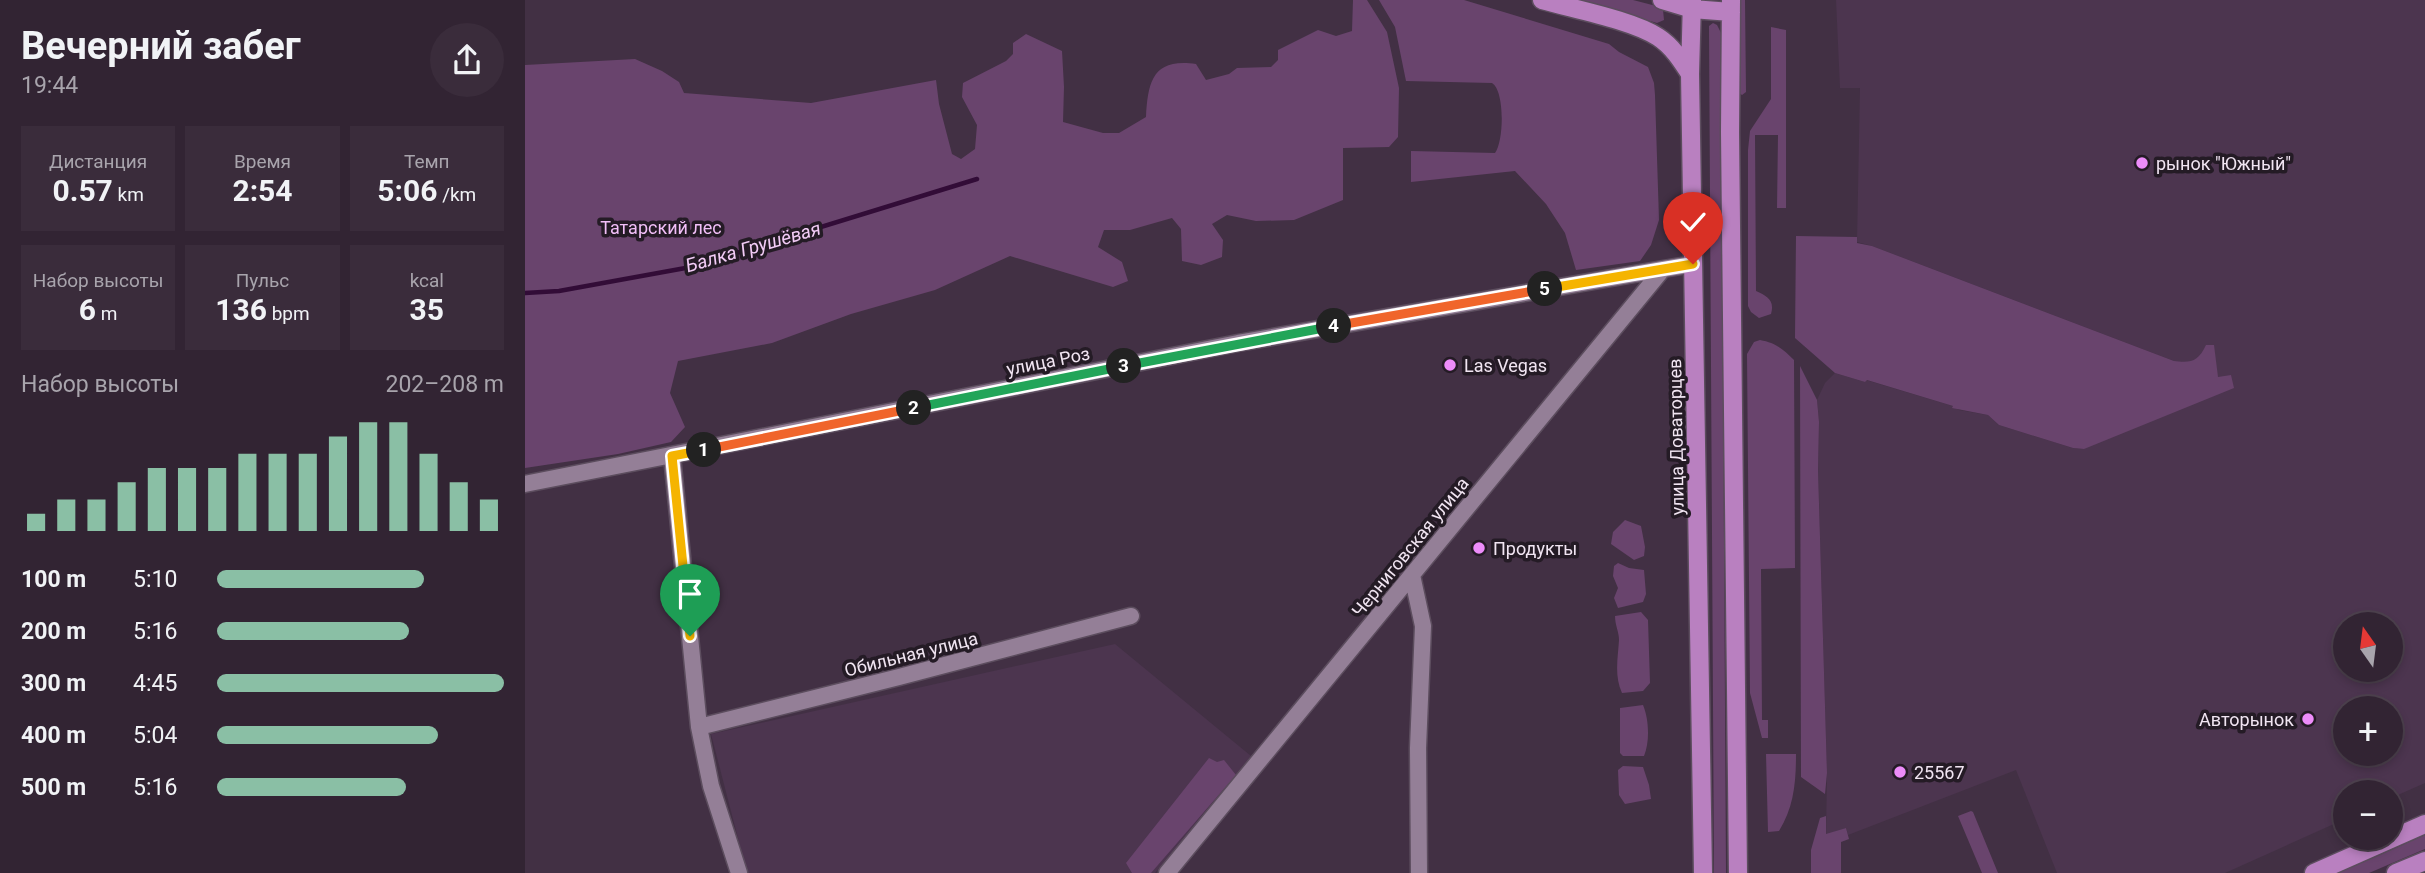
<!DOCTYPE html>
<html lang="ru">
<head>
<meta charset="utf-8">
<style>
  body { margin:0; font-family:Roboto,sans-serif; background:#3a2c3b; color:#f1f3f6; height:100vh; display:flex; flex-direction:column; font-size:26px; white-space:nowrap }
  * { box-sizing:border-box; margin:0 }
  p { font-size:23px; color:#a8a4ac }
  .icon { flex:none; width:38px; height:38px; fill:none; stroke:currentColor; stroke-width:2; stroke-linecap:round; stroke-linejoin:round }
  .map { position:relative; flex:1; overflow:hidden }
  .sheet { display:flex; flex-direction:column; background:#322433; width:525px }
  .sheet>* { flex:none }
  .needle { width:46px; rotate:346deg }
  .fabs { position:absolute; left:1808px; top:612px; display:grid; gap:14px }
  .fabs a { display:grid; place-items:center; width:70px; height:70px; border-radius:50%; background:#322433; box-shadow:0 4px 10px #0003,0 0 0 2px #4d414e; font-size:35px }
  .pin { position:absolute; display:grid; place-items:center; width:60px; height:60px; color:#fff; margin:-72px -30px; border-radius:50% 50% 50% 0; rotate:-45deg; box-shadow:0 0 7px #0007 }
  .pin .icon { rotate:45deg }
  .km { position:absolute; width:35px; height:35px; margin:-18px; border-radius:50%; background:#222; color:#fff; font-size:19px; line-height:35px; text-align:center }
  .round { display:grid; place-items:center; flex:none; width:74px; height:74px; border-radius:37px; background:#3a2c3b }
  .headline { display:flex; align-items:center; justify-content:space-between; height:119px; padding:0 21px }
  h1 { font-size:38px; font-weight:700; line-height:52px }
  .stats { display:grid; grid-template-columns:repeat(3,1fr); gap:10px; height:119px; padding:7px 21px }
  .stats div { display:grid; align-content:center; border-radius:0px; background:#3a2c3b; text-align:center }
  .stats b { font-size:30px; font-weight:700 }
  .stats small { font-size:19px; font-weight:400 }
  .stats p { font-size:19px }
  .chart { height:196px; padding:14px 21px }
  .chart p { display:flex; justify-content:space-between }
  .chart svg { width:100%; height:126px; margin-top:7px; stroke:#8abfa5; stroke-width:6 }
  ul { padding:0 21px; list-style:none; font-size:23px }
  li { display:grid; grid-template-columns:112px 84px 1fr; align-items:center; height:52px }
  li i { height:18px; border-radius:9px; background:#8abfa5 }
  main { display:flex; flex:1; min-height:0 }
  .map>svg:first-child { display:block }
  .built { fill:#4c354f; fill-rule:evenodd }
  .green { fill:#69446d }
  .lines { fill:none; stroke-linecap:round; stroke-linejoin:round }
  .stream { stroke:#320c37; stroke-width:4.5 }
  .minor-casing { stroke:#5c4d5e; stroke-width:19 }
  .major-casing { stroke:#5c4d5e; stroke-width:21 }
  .minor { stroke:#947f97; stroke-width:16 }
  .major { stroke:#b980c0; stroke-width:18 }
  .split-1-casing { stroke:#fff; stroke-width:14 }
  .split-2-casing { stroke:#fff; stroke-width:14 }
  .split-3-casing { stroke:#fff; stroke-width:14 }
  .split-4-casing { stroke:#fff; stroke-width:14 }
  .split-5-casing { stroke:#fff; stroke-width:14 }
  .split-6-casing { stroke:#fff; stroke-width:14 }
  .split-1 { stroke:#f5b400; stroke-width:9 }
  .split-2 { stroke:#f0652b; stroke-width:9 }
  .split-3 { stroke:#22a559; stroke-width:9 }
  .split-4 { stroke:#22a559; stroke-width:9 }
  .split-5 { stroke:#f0652b; stroke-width:9 }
  .split-6 { stroke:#f5b400; stroke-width:9 }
  .poi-dot { fill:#ed8cf9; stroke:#241b25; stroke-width:2.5 }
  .labels { text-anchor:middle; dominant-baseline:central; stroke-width:7; stroke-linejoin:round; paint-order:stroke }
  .poi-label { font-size:18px; fill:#f1e5f2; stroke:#241b25; text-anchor:start }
  .park-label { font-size:18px; fill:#f2bff8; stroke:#241b25 }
  .street-label { font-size:18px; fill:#f1e5f2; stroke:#241b25 }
  .water-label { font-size:19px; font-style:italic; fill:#f3ccf7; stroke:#241b25 }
</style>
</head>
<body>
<main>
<section class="sheet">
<div class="headline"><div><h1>Вечерний забег</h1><p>19:44</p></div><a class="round"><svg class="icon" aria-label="share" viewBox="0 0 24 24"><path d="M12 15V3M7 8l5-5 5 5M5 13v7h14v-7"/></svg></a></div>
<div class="stats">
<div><p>Дистанция</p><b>0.57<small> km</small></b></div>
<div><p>Время</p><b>2:54</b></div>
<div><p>Темп</p><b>5:06<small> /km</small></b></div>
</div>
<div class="stats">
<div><p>Набор высоты</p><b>6<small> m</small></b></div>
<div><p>Пульс</p><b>136<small> bpm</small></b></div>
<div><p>kcal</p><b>35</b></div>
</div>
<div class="chart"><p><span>Набор высоты</span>202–208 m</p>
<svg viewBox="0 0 160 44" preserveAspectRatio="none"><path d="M5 44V38M15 44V33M25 44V33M35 44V27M45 44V22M55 44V22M65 44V22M75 44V17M85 44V17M95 44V17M105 44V11M115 44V6M125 44V6M135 44V17M145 44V27M155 44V33"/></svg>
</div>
<ul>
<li><b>100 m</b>5:10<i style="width:72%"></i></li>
<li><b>200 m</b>5:16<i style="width:67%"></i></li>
<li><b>300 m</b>4:45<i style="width:100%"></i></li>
<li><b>400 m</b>5:04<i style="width:77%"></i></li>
<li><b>500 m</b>5:16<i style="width:66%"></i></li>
</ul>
</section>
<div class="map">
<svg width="1900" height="873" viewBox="0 0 1900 873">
  <rect width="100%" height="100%" fill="#423044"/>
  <path class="built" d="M1311 0H1900V783L1866 798V793H1820V819L1700 873H1532L1491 770 1323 835 1321 828 1301 835 1302 773 1293 470 1294 422 1292 400 1300 383 1310 373 1340 382 1341 380 1428 406 1434 410 1463 415 1474 425 1548 448 1558 449 1693 377 1675 357 1666 363 1649 361 1347 246 1332 242 1335 88H1315ZM1820 625H1866V670H1820ZM1820 709H1866V754H1820Z
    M590 644 726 756 630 873H222L186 734Z"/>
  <path class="green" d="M828 0H842L862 32 874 88 873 137 864 147 818 148V200L769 220 731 221 702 215 687 224 698 240 697 257 676 265 657 261 656 229 647 218 605 230H579L573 247 597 262 603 281 588 287 485 256 410 290 326 314 247 343 153 361 145 393 160 427 146 442 93 454 0 468V65L110 59 137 71 154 82 159 93 286 103 411 80 414 104 427 154 436 159 450 149 452 125 437 97 438 83 481 61 488 54V43L501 34 537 51 539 87 538 122 578 133H594L621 117C623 81 628 58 671 64L681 80 704 74 712 68 746 67 753 60V50L793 30 811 36 827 31Z
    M854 0H939L1084 44 1094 52 1123 67 1129 83 1130 95 1134 220 1126 245 1115 261 1051 270 1040 233 1021 204 990 171 886 182V151L970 153C979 141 980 91 967 83L881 81 870 27Z
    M1051 0H1108L1135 7 1138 10 1139 20 1132 23Z
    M1213 0H1220L1221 92 1217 95 1214 93Z
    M1188 23 1192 25 1196 33 1201 873H1189L1184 26Z
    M1246 27 1261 30V208H1252L1253 135H1230L1231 291C1242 296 1250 300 1246 314L1234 318 1226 312 1223 306V150L1225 131 1246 99Z
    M1271 236 1332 237V243L1347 246 1649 361C1666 363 1673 362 1681 345H1689L1693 377 1706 375 1709 388 1559 449 1548 448 1474 425 1463 415 1427 408 1428 406 1342 380 1340 382 1310 373 1270 338Z
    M1235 340C1251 343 1258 349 1269 360L1270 568 1236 569 1237 720H1243V738H1237L1225 693 1222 354 1229 342Z
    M1275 366 1292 400 1294 422 1293 470 1302 773 1300 794 1276 777Z
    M1100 520 1116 526 1120 547 1119 556 1109 560 1086 544 1088 532Z
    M1093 563 1104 568 1119 570 1121 594 1118 602 1093 608 1089 598 1093 588 1088 576 1089 566Z
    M1116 612 1123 620 1125 683 1118 691 1097 693C1089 675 1093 658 1094 640 1094 632 1090 625 1090 616Z
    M1118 705C1124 719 1125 742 1119 756H1098L1095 753V708Z
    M1241 754H1271C1271 782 1269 807 1254 831L1243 832Z
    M684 758 692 762 699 760 711 775 626 873H607L601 863Z
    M1098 766 1118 767 1124 785 1126 799 1100 804 1094 795 1093 770Z
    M1446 811 1448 812 1473 873H1457L1433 816Z
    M1301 816V834L1321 828 1324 839 1316 842V873H1286V850L1295 818Z
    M1900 835V849L1844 873H1813Z"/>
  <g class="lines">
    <path class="stream" d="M0 293 34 291 166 267 452 179"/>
    <defs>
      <path id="minor" d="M147 456 174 727 186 786 214 873
        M0 484 713 343 1138 269
        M887 575 898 626 893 748 894 873
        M174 727 374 677 606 616
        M642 873 1138 269 1168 264"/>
      <path id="major" d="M1017 0C1048 9 1107 20 1133 37 1147 46 1156 60 1165 74
        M1137 0 1167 9 1206 12
        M1167 0 1165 74 1178 873
        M1206 0 1205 132 1213 873
        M1789 873 1900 824
        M1871 873 1900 861"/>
    </defs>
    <use href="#minor" class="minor-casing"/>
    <use href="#major" class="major-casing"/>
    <use href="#minor" class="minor"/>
    <use href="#major" class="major"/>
  </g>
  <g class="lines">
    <defs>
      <path id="split-1" d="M165 636 147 456 179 450"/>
      <path id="split-2" d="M179 450 389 408"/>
      <path id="split-3" d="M389 408 599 366"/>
      <path id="split-4" d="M599 366 809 326"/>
      <path id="split-5" d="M809 326 1020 289"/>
      <path id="split-6" d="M1020 289 1168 264"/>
    </defs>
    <use href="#split-1" class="split-1-casing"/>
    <use href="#split-2" class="split-2-casing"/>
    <use href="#split-3" class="split-3-casing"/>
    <use href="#split-4" class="split-4-casing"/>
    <use href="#split-5" class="split-5-casing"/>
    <use href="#split-6" class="split-6-casing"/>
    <use href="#split-1" class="split-1"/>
    <use href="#split-2" class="split-2"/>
    <use href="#split-3" class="split-3"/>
    <use href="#split-4" class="split-4"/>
    <use href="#split-5" class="split-5"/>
    <use href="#split-6" class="split-6"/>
  </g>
  <g class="poi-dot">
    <circle cx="1617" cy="163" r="7"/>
    <circle cx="925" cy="365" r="7"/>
    <circle cx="954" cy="548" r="7"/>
    <circle cx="1783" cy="719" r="7"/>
    <circle cx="1375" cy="772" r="7"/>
  </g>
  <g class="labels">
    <g class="poi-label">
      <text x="1631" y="163">рынок "Южный"</text>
      <text x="939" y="365">Las Vegas</text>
      <text x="968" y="548">Продукты</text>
      <text x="1769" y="719" text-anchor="end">Авторынок</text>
      <text x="1389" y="772">25567</text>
    </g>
    <g class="park-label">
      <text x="136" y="227">Татарский лес</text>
    </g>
    <g class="street-label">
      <text transform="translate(523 361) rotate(-11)">улица Роз</text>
      <text transform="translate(1151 437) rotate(-91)">улица Доваторцев</text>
      <text transform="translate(885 547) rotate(-51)">Черниговская улица</text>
      <text transform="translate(386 654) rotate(-14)">Обильная улица</text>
    </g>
    <g class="water-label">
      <text transform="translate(228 247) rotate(-16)">Балка Грушёвая</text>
    </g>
  </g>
</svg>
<div class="fabs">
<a><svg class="needle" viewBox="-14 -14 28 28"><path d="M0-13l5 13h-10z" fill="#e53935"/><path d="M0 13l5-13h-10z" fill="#a8a4ac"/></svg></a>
<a>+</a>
<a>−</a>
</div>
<div class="pin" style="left:165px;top:636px;background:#1e9e55"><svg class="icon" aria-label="arrive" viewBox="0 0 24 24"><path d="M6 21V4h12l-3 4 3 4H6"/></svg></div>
<div class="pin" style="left:1168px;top:264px;background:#d93025"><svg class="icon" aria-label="check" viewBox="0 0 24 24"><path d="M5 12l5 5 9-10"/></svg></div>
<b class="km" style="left:179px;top:450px">1</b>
<b class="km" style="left:389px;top:408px">2</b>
<b class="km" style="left:599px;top:366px">3</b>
<b class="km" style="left:809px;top:326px">4</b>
<b class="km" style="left:1020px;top:289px">5</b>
</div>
</main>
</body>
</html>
